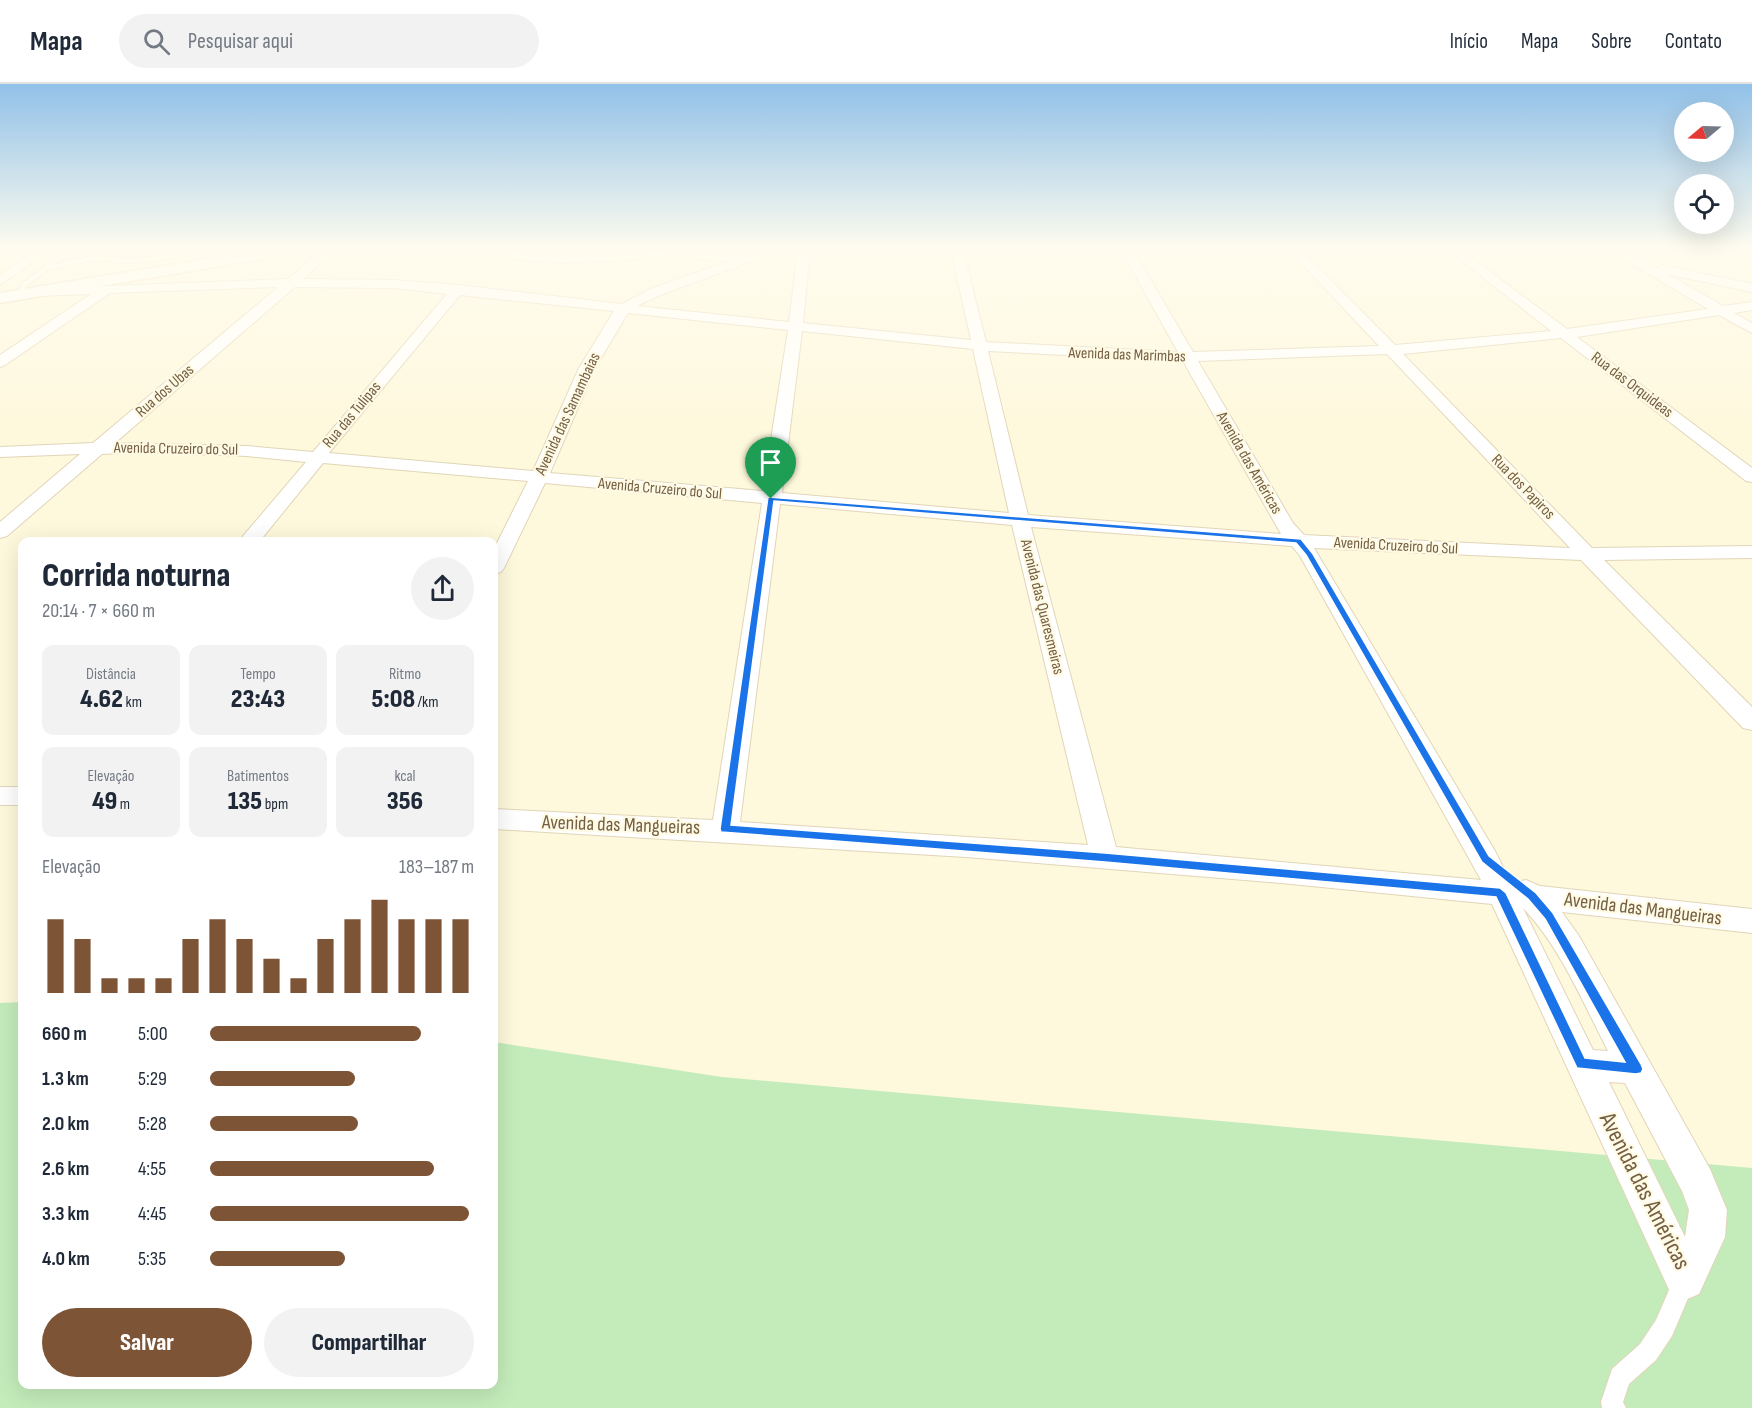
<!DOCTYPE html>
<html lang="pt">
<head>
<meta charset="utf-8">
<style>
  body { margin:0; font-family:"Sofia Sans Condensed",sans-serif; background:#f2f2f3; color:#1f2937; height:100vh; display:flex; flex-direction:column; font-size:22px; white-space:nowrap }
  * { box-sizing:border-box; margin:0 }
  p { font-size:20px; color:#747a83 }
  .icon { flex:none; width:33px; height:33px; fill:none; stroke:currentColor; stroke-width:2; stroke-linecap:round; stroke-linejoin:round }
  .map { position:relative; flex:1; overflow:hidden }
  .drawer { position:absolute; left:18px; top:453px; width:480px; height:852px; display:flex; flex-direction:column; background:#fff; border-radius:12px; box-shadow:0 6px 24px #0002 }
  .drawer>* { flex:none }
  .needle { width:39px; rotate:251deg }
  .controls { position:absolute; left:1674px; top:18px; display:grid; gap:12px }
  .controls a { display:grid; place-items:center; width:60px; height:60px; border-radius:50%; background:#fff; box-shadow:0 6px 24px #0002; font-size:30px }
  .pin { position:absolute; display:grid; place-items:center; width:51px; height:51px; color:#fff; margin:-62px -26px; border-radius:50% 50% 50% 0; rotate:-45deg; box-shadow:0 0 6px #0007 }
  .pin .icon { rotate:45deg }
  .round { display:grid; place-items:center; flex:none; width:63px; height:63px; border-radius:32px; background:#f2f2f3 }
  .headline { display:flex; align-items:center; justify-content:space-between; height:102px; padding:0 24px }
  h1 { font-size:33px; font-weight:800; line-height:45px }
  .figures { display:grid; grid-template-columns:repeat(3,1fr); gap:9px; height:102px; padding:6px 24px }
  .figures div { display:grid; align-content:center; border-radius:12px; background:#f2f2f3; text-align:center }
  .figures b { font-size:26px; font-weight:800 }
  .figures small { font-size:16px; font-weight:400 }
  .figures p { font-size:16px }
  .chart { height:168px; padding:12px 24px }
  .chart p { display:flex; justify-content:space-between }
  .chart svg { width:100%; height:108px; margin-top:6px; stroke:#7e5437; stroke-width:6 }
  .button { display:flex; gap:12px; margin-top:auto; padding:12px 24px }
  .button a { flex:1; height:69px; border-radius:36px; background:#7e5437; color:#fff; font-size:24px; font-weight:800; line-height:69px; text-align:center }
  .button a+a { background:#f2f2f3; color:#1f2937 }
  ul { padding:0 24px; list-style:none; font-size:20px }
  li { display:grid; grid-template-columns:96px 72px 1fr; align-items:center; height:45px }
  li i { height:15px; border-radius:8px; background:#7e5437 }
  header { display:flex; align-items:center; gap:36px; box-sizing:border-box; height:84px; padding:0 30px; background:#fff; border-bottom:2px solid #e0e1e3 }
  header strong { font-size:28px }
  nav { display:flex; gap:33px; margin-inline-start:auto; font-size:21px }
  .search { width:420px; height:54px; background:#f2f2f3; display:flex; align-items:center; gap:15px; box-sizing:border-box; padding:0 21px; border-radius:33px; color:#747a83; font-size:22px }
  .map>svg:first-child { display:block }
  .green { fill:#c4ecba }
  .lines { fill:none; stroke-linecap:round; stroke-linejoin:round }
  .lane-casing { stroke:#e2d5b8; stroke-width:2 }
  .street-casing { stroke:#e2d5b8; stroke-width:2 }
  .secondary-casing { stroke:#e8d7b5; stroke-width:3 }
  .lane { fill:#fff; fill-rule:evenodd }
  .street { fill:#fff; fill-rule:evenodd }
  .secondary { fill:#fff; fill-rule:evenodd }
  .route { fill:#1a73e8; stroke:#fff; stroke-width:1.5; fill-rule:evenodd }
  .labels { text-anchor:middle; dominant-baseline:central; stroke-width:4.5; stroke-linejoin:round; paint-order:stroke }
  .far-street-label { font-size:16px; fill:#745f44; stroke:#fffae4 }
  .street-label { font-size:20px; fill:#745f44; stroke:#fffae4 }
  .near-street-label { font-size:24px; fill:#745f44; stroke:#fffae4 }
</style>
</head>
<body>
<header>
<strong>Mapa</strong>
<div class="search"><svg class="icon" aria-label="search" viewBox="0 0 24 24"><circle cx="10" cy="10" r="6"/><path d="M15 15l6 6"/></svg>Pesquisar aqui</div>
<nav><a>Início</a><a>Mapa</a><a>Sobre</a><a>Contato</a></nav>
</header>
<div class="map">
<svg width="1752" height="1324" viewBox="0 0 1752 1324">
  <rect width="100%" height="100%" fill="#fef8dc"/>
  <path class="green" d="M22 918V1300H494V958L722 993 1752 1084V1324H0V919Z"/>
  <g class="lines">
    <defs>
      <path id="lane" d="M66 166H72L55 180 89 173 83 169 84 166H90V170L103 173 132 175 212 166H265L275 168 272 170 223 168 132 179 96 176 49 185 26 202 22 212H18L21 200Z
        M1684 1187 1692 1190 1695 1198 1672 1252 1656 1276 1629 1300 1623 1318 1626 1324H1602L1601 1318 1612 1285 1640 1260 1656 1236 1676 1190Z"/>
      <path id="street" d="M37 166H50L0 201V191Z
        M323 166H336L303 195 394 196 458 201 622 220 650 205 729 177 671 173 564 179 497 173 491 169 498 166 564 171 673 166 743 172 760 166H776L774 169 660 211 637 222 789 238 798 166H810L803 239 971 256 951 166H963L986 258 1178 268 1121 166H1133L1193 268 1379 262 1289 166H1301L1395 261 1551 247 1448 166H1461L1567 245 1708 225 1613 169 1611 166H1625L1657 184 1662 181 1752 200V208L1667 190 1723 222 1752 218V226L1734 229 1752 239V249L1719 231 1577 253 1752 384V398L1746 397 1561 254 1403 270 1592 464 1752 462V474L1604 476 1752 623V646L1743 644 1581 476 1314 464 1495 767 1511 799 1526 796 1540 802 1752 825V849L1562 828 1579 852 1710 1085 1727 1126 1725 1153 1699 1210 1685 1216 1671 1210 1492 820 1281 799 966 773 494 745V725L713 736 762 419 545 399 504 484 501 488 494 490V465L528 397 323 379 259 458H238L306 378 247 372 138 368 102 370 7 452 0 454V438L80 370 0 373V363L93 359 278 203 110 209 5 281 0 283V271L91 210 35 212 28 208 30 205 288 195ZM295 203 394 204 447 210 313 368 247 362 115 359ZM460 211 614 227 579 284 533 387 329 369ZM628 229 788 246 763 407 550 389 595 284ZM802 247 973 265 1009 429 782 409ZM988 267 1183 277 1281 450 1028 431ZM1387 270 1570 464 1304 451 1293 439 1198 277ZM780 420 1012 441 1088 761 740 738ZM1031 443 1292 462 1300 472 1481 796 1116 763ZM1523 824C1561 864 1583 919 1608 967L1593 966ZM1609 998 1625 999 1682 1107 1689 1126 1685 1153Z
        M0 703H22V721H0Z"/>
      <path id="secondary" d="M261 166H294L286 171 0 219V209Z"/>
    </defs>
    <use href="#lane" class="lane-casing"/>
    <use href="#street" class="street-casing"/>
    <use href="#secondary" class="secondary-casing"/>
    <use href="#lane" class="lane"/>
    <use href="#street" class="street"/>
    <use href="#secondary" class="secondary"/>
  </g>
  <linearGradient id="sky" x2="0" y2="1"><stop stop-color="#91c1e8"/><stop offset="0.47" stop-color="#fffcef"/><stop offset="1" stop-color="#fffcef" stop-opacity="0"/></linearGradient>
  <rect width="1752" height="351" fill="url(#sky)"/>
  <path class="route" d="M768 413 1301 455 1313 470 1489 772 1536 809 1553 829 1641 980 1643 985 1641 989 1636 990 1577 984 1496 813 1105 778 721 748 720 745ZM774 417 1296 459 1306 471 1482 778 1528 815 1545 835 1625 978 1585 974 1506 809 1500 804 1105 769 731 741Z"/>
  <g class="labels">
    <g class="far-street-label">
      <text transform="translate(1127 271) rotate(2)">Avenida das Marimbas</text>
      <text transform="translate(1632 301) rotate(37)">Rua das Orquideas</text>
      <text transform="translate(165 307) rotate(-41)">Rua dos Ubas</text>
      <text transform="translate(568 330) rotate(-65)">Avenida das Samambaias</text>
      <text transform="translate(352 331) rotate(-50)">Rua das Tulipas</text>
      <text transform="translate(176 365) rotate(1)">Avenida Cruzeiro do Sul</text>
      <text transform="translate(1249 379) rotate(60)">Avenida das Américas</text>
      <text transform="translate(1523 403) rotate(46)">Rua dos Papiros</text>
      <text transform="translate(660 405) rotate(5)">Avenida Cruzeiro do Sul</text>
      <text transform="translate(1396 462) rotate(3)">Avenida Cruzeiro do Sul</text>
      <text transform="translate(1042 523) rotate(76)">Avenida das Quaresmeiras</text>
    </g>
    <g class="street-label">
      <text transform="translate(621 741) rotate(2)">Avenida das Mangueiras</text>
      <text transform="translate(1643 825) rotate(7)">Avenida das Mangueiras</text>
    </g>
    <g class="near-street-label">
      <text transform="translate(1645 1107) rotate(63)">Avenida das Américas</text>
    </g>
  </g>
</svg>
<div class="controls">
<a><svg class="needle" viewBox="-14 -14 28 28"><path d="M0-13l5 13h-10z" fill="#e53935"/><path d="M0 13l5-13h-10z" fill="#747a83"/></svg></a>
<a><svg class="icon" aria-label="locate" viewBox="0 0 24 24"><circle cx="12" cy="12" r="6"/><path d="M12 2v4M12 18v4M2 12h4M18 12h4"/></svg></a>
</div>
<div class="pin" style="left:771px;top:415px;background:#1e9e55"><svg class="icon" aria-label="arrive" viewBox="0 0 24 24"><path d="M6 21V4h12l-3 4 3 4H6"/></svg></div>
<section class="drawer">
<div class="headline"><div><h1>Corrida noturna</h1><p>20:14 · 7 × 660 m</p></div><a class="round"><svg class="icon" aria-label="share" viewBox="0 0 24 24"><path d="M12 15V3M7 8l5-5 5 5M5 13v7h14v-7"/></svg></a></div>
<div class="figures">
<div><p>Distância</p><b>4.62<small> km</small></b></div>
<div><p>Tempo</p><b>23:43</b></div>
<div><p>Ritmo</p><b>5:08<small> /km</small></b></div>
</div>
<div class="figures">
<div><p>Elevação</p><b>49<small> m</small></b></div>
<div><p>Batimentos</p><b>135<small> bpm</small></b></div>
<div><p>kcal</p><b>356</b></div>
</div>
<div class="chart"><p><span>Elevação</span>183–187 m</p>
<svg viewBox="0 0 160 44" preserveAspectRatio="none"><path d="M5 44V14M15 44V22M25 44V38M35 44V38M45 44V38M55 44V22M65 44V14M75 44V22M85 44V30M95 44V38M105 44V22M115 44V14M125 44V6M135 44V14M145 44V14M155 44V14"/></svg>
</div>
<ul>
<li><b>660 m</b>5:00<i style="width:80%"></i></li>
<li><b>1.3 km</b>5:29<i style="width:55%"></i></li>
<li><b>2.0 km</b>5:28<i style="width:56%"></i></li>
<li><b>2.6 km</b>4:55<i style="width:85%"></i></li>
<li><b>3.3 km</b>4:45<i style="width:98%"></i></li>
<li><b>4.0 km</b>5:35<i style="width:51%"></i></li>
</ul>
<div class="button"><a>Salvar</a><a>Compartilhar</a></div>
</section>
</div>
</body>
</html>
